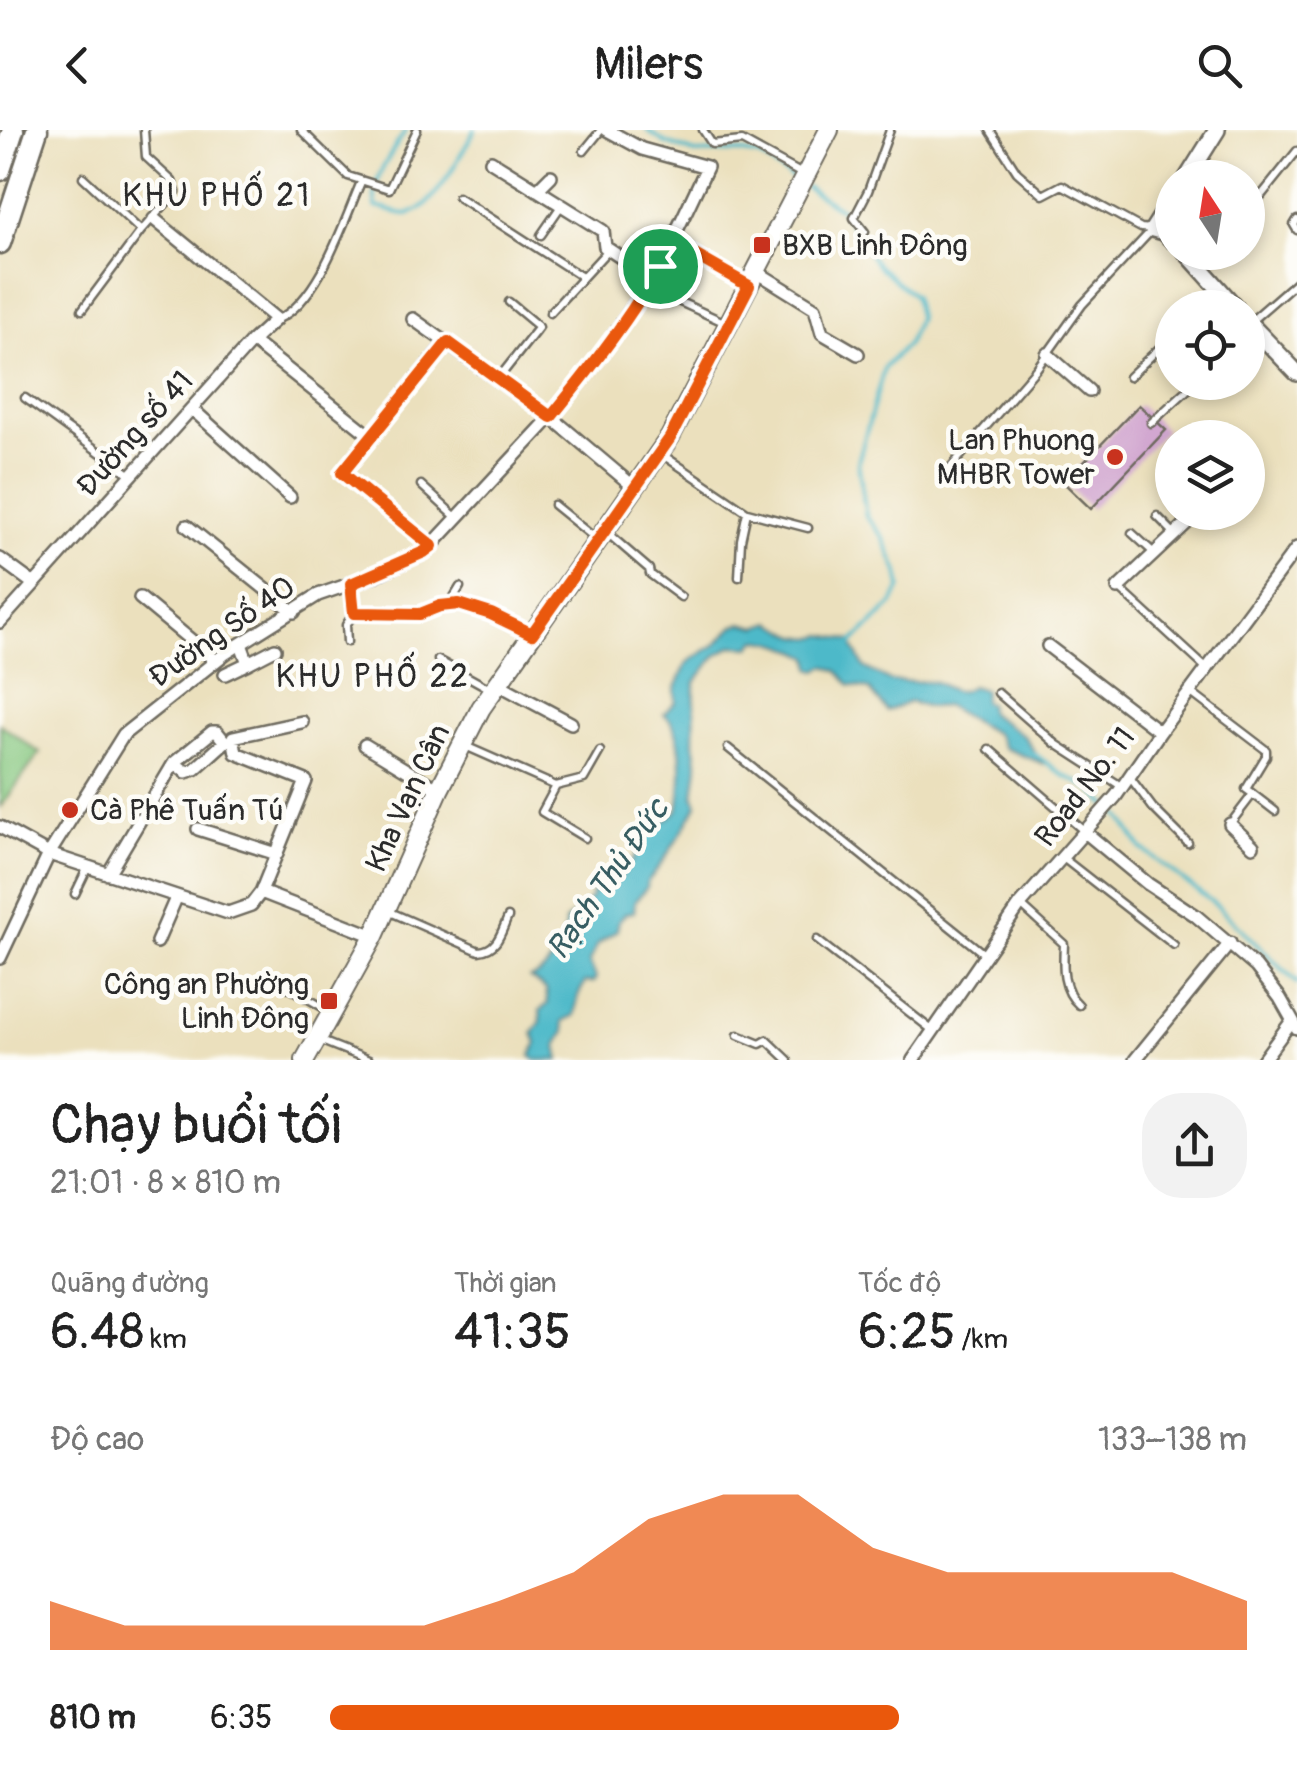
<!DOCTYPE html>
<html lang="vi">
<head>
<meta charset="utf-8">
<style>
  body { margin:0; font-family:Pangolin,sans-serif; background:#f2f2f2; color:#222; height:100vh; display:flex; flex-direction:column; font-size:38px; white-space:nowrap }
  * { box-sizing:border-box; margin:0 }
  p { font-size:32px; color:#767676 }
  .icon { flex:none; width:55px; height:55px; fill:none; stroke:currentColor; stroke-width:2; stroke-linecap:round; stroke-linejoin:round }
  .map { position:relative; height:930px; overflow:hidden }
  .side { display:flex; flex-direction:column; background:#fff; flex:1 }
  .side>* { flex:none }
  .needle { width:65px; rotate:348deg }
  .controls { position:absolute; left:1155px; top:30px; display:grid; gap:20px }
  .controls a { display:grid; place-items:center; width:110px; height:110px; border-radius:50%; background:#fff; box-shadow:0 5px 15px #0003; font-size:50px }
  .pin { position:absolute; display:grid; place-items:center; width:85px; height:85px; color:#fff; margin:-42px; border:5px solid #fff; border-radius:50%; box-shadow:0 2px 10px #0007 }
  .round { display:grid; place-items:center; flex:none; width:105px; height:105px; border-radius:40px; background:#f2f2f2 }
  .head { display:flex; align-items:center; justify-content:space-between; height:170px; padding:0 50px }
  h1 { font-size:55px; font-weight:600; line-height:75px }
  .figures { display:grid; grid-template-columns:repeat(3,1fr); gap:15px; height:170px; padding:10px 50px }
  .figures div { display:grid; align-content:center }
  .figures b { font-size:50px; font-weight:600 }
  .figures small { font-size:28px; font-weight:400 }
  .figures p { font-size:28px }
  .chart { height:280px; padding:20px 50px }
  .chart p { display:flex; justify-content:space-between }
  .chart svg { width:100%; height:180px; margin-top:10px; fill:#ea580c; opacity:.7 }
  ul { padding:0 50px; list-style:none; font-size:32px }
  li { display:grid; grid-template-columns:160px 120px 1fr; align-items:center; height:75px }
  li i { height:25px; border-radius:12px; background:#ea580c }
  header { display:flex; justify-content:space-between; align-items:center; height:130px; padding:0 50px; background:#fff; font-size:45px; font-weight:600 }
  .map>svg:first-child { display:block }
  .green { fill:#86c780; stroke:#587956; stroke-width:2.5 }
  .water { fill:#4db9c9; stroke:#3c727a; stroke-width:2.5 }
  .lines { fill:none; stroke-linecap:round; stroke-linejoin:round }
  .stream { stroke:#4db9c9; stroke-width:4 }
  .building { fill:#d2a7d0 }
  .service-casing { stroke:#6e6a5e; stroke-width:11 }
  .minor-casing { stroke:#6e6a5e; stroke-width:16 }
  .tertiary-casing { stroke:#6e6a5e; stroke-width:20 }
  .secondary-casing { stroke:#6e6a5e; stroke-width:22 }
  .trunk-casing { stroke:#6e6a5e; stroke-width:25 }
  .service { stroke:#fff; stroke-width:6 }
  .minor { stroke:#fff; stroke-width:11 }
  .tertiary { stroke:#fff; stroke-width:15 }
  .secondary { stroke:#fff; stroke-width:18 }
  .trunk { stroke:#fff; stroke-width:20 }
  .route-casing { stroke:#fff; stroke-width:20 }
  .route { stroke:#ea580c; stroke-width:12 }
  .poi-dot { fill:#c8321e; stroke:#fdfcf7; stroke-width:4 }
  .labels { text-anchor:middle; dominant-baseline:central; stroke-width:9; stroke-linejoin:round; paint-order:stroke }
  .poi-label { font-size:30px; fill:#2b2b2b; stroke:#fdfcf7; text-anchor:start }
  .street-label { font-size:30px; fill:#2b2b2b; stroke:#fdfcf7 }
  .neighbourhood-label { font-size:32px; letter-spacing:2.5px; fill:#2b2b2b; stroke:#fdfcf7 }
  .water-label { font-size:32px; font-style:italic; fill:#375d62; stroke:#fdfcf7 }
</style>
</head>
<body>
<header><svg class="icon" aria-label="back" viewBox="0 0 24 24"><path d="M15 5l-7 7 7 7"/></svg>Milers<svg class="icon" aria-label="search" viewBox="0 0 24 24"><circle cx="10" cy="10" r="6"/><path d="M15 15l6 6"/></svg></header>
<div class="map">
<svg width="1297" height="930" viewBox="0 0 1297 930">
  <rect width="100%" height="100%" fill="#fdfcf7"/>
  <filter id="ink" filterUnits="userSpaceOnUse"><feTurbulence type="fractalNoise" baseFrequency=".01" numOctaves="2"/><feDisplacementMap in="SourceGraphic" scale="20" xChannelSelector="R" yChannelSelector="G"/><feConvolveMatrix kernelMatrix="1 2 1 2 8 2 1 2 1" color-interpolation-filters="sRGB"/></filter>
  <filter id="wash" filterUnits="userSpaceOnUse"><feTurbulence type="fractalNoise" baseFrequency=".0048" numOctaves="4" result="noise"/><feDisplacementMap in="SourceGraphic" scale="40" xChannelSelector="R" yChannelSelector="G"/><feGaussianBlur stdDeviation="2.25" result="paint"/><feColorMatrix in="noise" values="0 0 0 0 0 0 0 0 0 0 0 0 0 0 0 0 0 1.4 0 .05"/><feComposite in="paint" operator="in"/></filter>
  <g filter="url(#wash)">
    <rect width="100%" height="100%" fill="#ebe0bd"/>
    <path class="green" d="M0 594 40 623 0 678Z"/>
    <path class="water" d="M772 492 797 506 812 508 824 505 850 510 864 537 890 551 935 552 954 561H963L971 556 984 560 983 572 988 574 989 583 1024 606 1042 633 1004 618 996 604 946 576 930 577 909 572 887 581 869 559 850 555 838 541 826 536 818 540 812 539 810 527C794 519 775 510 757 510L751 517 732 516 716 526 695 552 694 613 698 636 694 666 697 675C686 696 662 735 647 752V757L635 771 634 782 626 783 619 790 617 800 598 814 589 832 596 847 594 852H585L578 866 575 885 563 892 565 902 557 915 560 930H536L531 926 537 913 533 903 541 891 540 880 548 874 546 859 530 848C549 843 567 811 565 792L590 769 592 762C598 761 604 761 609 758 625 748 644 713 648 696L662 693 678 680C682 655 686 600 664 584L676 572 675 560 687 533 694 528 715 515 734 496 742 493 758 497Z"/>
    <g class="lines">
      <path class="stream" d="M406 0C393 22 369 50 376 77 386 79 398 84 407 84 433 83 462 21 475 0
        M647 0 664 12 695 23 739 22 759 26 794 49
        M806 57 844 81 856 105 878 136 914 166 918 188 908 213 884 238 858 332 866 386 883 407 898 442 901 457 893 474 851 514
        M1035 624 1063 645 1089 658 1122 689 1141 718 1216 775 1297 853"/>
    </g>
    <g id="blocks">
      <path class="building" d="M1139 275 1166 300 1091 379 1064 353Z"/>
    </g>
  </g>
  <g filter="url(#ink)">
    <use href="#blocks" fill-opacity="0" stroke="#6e6a5e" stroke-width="2.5"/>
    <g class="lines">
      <defs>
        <path id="service" d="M301 0 348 46 389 59 417 0
          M703 0 712 14 742 11 804 45
          M990 0 1017 42 1043 65 1062 55 1141 98 1151 99
          M584 21 601 0
          M83 47 141 101
          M458 67 582 147
          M1248 82 1297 21
          M1297 90 1294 95 1297 100
          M865 102 854 88 868 61 890 0
          M541 105 561 76
          M673 113 744 154
          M1199 134 1211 122
          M667 166 728 194
          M1201 178 1219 160
          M82 180 141 101 176 62 172 51 146 27 144 0
          M550 183 608 120
          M278 189C319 171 344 91 361 52
          M1250 192 1297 151
          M1129 247 1172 206
          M498 249 539 197 509 172
          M25 268 131 345
          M1151 293 1196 252
          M660 323 747 382 808 398
          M343 344 431 415
          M945 344 1037 238 1082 175 1151 101
          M421 355 457 388
          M554 375 596 409
          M1157 386 1175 404
          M605 401 649 439 650 444 681 467
          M1132 403 1154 423
          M739 447 741 410 747 382
          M351 454 354 483 420 484 440 476 459 474 491 485 531 504
          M1119 458 1206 538
          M458 473 454 467 460 457
          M347 512 346 495 354 483
          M438 530 492 560
          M1190 562 1266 620V626L1246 659 1253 664 1230 694
          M998 563 1056 614 1121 656
          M463 615 556 656 542 682 585 708
          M728 618 984 824
          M989 619 1085 702
          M1129 646 1153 678 1188 713
          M556 656 584 649 600 621
          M1253 664 1275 681
          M1063 728 1174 815
          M75 764 87 739
          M1021 775 1064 814C1063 836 1061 859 1079 875
          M388 781 479 821C498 820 501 802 508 787
          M817 810 932 900
          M272 848 331 882
          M738 905 760 914 767 910 788 930
          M319 910 369 930"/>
        <path id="minor" d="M491 31 603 101 605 117 652 148
          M537 60 551 46
          M757 142 815 178 822 203 858 224
          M413 189 551 287 634 357
          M252 211 372 307
          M1047 224 1089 261
          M192 279 290 367
          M342 343 447 211
          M187 396 294 482
          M0 429 34 454
          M1118 458 1187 393
          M140 468 216 531
          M0 492 252 211 276 189 154 89
          M1048 516 1160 602
          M248 533 275 519
          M225 544 248 533 241 514
          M498 554 571 593
          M365 615 439 660
          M1230 694 1253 716
          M0 697 49 724 228 783 251 775 261 762 374 806
          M198 699 277 724
          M1085 702 1148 754 1195 785 1256 837 1280 868 1297 898
          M108 744 174 633 212 602H217L225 612 195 639 186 642 174 633
          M261 762 306 651 236 623 233 607 302 592
          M157 812 176 768
          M0 828 49 724 124 604 226 523 318 465 376 445 424 422 432 415 551 287 595 233 660 136 707 37 642 19 607 0
          M913 930 1020 775 1116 666 1160 602 1297 418
          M1135 930 1230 813
          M1263 930 1291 892"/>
        <path id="tertiary" d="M1187 48 1217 0
          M1172 69 1153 99 1164 102 1172 110
          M1186 122 1236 178
          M1248 192 1297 243"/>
        <path id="secondary" d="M305 930 374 806 439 660 481 578 670 307 829 0"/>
        <path id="trunk" d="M0 40 13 0
          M0 113 37 0"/>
      </defs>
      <use href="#service" class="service-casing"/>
      <use href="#minor" class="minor-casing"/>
      <use href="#tertiary" class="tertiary-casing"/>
      <use href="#secondary" class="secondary-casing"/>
      <use href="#trunk" class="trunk-casing"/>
      <use href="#service" class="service"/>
      <use href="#minor" class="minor"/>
      <use href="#tertiary" class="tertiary"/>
      <use href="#secondary" class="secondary"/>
      <use href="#trunk" class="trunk"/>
    </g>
  </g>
  <g class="lines" filter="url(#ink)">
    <defs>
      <path id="route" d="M672 112 749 156 670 308 532 504 491 484 459 474 440 476 420 484 354 483 351 454 424 422 432 416 342 343 448 212 551 287C595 233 641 175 672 112Z"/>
    </defs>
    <use href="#route" class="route-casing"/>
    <use href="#route" class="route"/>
  </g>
  <g class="poi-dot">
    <rect x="752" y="105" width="20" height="20" rx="5"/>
    <circle cx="1115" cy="327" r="10"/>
    <circle cx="70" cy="680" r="10"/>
    <rect x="319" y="861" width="20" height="20" rx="5"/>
  </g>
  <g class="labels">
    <g class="poi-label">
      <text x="782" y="115">BXB Linh Đông</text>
      <text x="1095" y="310" text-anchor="end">Lan Phuong<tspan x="1095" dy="34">MHBR Tower</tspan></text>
      <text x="90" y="680">Cà Phê Tuấn Tú</text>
      <text x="309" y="854" text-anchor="end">Công an Phường<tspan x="309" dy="34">Linh Đông</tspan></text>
    </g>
    <g class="street-label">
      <text transform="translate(135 304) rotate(-48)">Đường số 41</text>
      <text transform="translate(222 502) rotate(-35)">Đường Số 40</text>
      <text transform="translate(1085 657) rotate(-52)">Road No. 11</text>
      <text transform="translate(408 668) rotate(-65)">Kha Vạn Cân</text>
    </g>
    <g class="neighbourhood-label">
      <text x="217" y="66">KHU PHỐ 21</text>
      <text x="373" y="547">KHU PHỐ 22</text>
    </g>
    <g class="water-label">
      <text transform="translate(608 749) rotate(-55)">Rạch Thủ Đức</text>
    </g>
  </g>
</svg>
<div class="controls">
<a><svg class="needle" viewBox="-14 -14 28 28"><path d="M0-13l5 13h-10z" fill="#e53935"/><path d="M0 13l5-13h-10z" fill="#767676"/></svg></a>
<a><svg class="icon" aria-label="locate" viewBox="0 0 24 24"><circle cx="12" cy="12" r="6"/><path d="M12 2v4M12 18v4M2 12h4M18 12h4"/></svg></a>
<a><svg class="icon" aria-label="layers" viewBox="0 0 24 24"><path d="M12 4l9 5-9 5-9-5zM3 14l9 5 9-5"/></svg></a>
</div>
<div class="pin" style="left:660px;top:136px;background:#1e9e55"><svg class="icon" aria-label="arrive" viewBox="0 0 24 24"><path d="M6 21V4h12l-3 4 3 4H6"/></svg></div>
</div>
<section class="side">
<div class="head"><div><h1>Chạy buổi tối</h1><p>21:01 · 8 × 810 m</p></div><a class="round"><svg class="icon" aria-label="share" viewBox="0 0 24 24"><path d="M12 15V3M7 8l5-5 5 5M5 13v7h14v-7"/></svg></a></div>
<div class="figures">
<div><p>Quãng đường</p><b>6.48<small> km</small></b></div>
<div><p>Thời gian</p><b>41:35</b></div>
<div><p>Tốc độ</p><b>6:25<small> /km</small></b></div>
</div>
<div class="chart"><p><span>Độ cao</span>133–138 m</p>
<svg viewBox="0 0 160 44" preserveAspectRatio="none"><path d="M0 44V32L10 38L20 38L30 38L40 38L50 38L60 32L70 25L80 12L90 6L100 6L110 19L120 25L130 25L140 25L150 25L160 32V44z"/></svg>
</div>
<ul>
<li><b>810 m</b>6:35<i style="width:62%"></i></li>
</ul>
</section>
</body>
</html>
